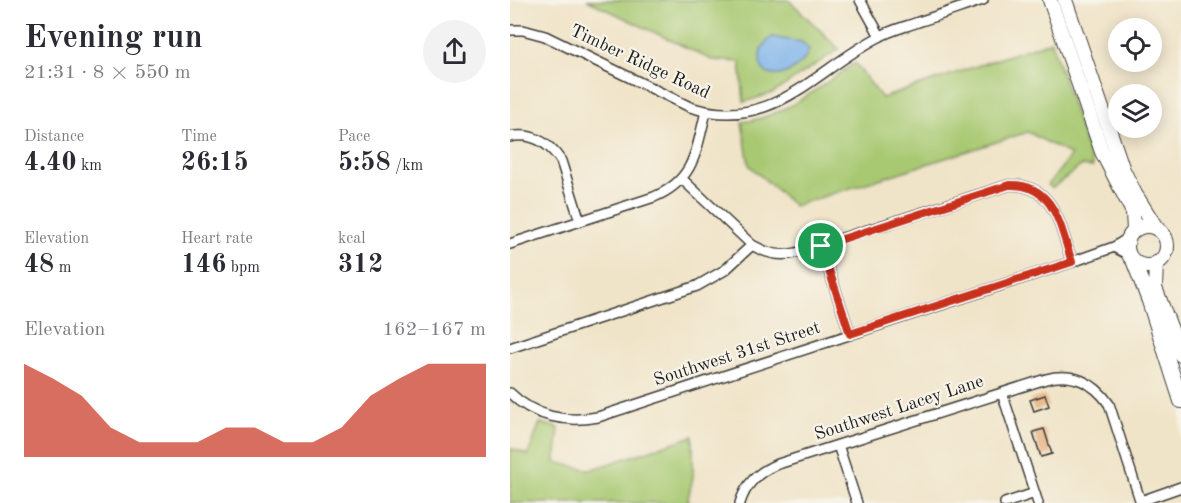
<!DOCTYPE html>
<html lang="en">
<head>
<meta charset="utf-8">
<style>
  body { margin:0; font-family:"Old Standard TT",serif; background:#f2f2f3; color:#2b2b33; height:100vh; display:flex; flex-direction:column; font-size:22px; white-space:nowrap }
  * { box-sizing:border-box; margin:0 }
  p { font-size:20px; color:#7c7c81 }
  .icon { flex:none; width:33px; height:33px; fill:none; stroke:currentColor; stroke-width:2; stroke-linecap:round; stroke-linejoin:round }
  .map { position:relative; flex:1; overflow:hidden }
  .side { display:flex; flex-direction:column; background:#fff; width:510px }
  .side>* { flex:none }
  .controls { position:absolute; left:598px; top:18px; display:grid; gap:12px }
  .controls a { display:grid; place-items:center; width:54px; height:54px; border-radius:50%; background:#fff; box-shadow:0 3px 15px #0003; font-size:30px }
  .pin { position:absolute; display:grid; place-items:center; width:51px; height:51px; color:#fff; margin:-26px; border:3px solid #fff; border-radius:50%; box-shadow:0 2px 6px #0007 }
  .round { display:grid; place-items:center; flex:none; width:63px; height:63px; border-radius:32px; background:#f2f2f3 }
  .head { display:flex; align-items:center; justify-content:space-between; height:102px; padding:0 24px }
  h1 { font-size:33px; font-weight:700; line-height:45px }
  .metrics { display:grid; grid-template-columns:repeat(3,1fr); gap:9px; height:102px; padding:6px 24px }
  .metrics div { display:grid; align-content:center }
  .metrics b { font-size:26px; font-weight:700 }
  .metrics small { font-size:16px; font-weight:400 }
  .metrics p { font-size:16px }
  .chart { height:168px; padding:12px 24px }
  .chart p { display:flex; justify-content:space-between }
  .chart svg { width:100%; height:108px; margin-top:6px; fill:#c8321e; opacity:.7 }
  main { display:flex; flex:1; min-height:0 }
  .map>svg:first-child { display:block }
  .green { fill:#a8c972; stroke:#627247; stroke-width:1.5 }
  .water { fill:#7cb2eb; stroke:#4c6784; stroke-width:1.5 }
  .building { fill:#e5af7c }
  .lines { fill:none; stroke-linecap:round; stroke-linejoin:round }
  .minor-casing { stroke:#3c3a36; stroke-width:12 }
  .secondary-casing { stroke:#3c3a36; stroke-width:16 }
  .minor { stroke:#fff; stroke-width:9 }
  .secondary { stroke:#fff; stroke-width:14 }
  .route-casing { stroke:#fff; stroke-width:12 }
  .route { stroke:#c8321e; stroke-width:8 }
  .labels { text-anchor:middle; dominant-baseline:central; stroke-width:4.5; stroke-linejoin:round; paint-order:stroke }
  .street-label { font-size:18px; fill:#1c1c1c; stroke:#f7f3e8 }
</style>
</head>
<body>
<main>
<section class="side">
<div class="head"><div><h1>Evening run</h1><p>21:31 · 8 × 550 m</p></div><a class="round"><svg class="icon" aria-label="share" viewBox="0 0 24 24"><path d="M12 15V3M7 8l5-5 5 5M5 13v7h14v-7"/></svg></a></div>
<div class="metrics">
<div><p>Distance</p><b>4.40<small> km</small></b></div>
<div><p>Time</p><b>26:15</b></div>
<div><p>Pace</p><b>5:58<small> /km</small></b></div>
</div>
<div class="metrics">
<div><p>Elevation</p><b>48<small> m</small></b></div>
<div><p>Heart rate</p><b>146<small> bpm</small></b></div>
<div><p>kcal</p><b>312</b></div>
</div>
<div class="chart"><p><span>Elevation</span>162–167 m</p>
<svg viewBox="0 0 160 44" preserveAspectRatio="none"><path d="M0 44V6L10 12L20 19L30 32L40 38L50 38L60 38L70 32L80 32L90 38L100 38L110 32L120 19L130 12L140 6L150 6L160 6V44z"/></svg>
</div>
</section>
<div class="map">
<svg width="671" height="503" viewBox="0 0 671 503">
  <rect width="100%" height="100%" fill="#f7f3e8"/>
  <filter id="ink" filterUnits="userSpaceOnUse"><feTurbulence type="fractalNoise" baseFrequency=".0167" numOctaves="2"/><feDisplacementMap in="SourceGraphic" scale="12" xChannelSelector="R" yChannelSelector="G"/><feConvolveMatrix kernelMatrix="1 2 1 2 8 2 1 2 1" color-interpolation-filters="sRGB"/></filter>
  <filter id="wash" filterUnits="userSpaceOnUse"><feTurbulence type="fractalNoise" baseFrequency=".008" numOctaves="4" result="noise"/><feDisplacementMap in="SourceGraphic" scale="24" xChannelSelector="R" yChannelSelector="G"/><feGaussianBlur stdDeviation="1.35" result="paint"/><feColorMatrix in="noise" values="0 0 0 0 0 0 0 0 0 0 0 0 0 0 0 0 0 1.4 0 .05"/><feComposite in="paint" operator="in"/></filter>
  <g filter="url(#wash)">
    <rect width="100%" height="100%" fill="#f0e4c8"/>
    <path class="green" d="M77 0H279L329 49 263 93 234 102 230 62 202 60Z
      M541 41 583 167 571 166 542 188 538 185 561 155 518 132 284 206 239 165 232 122C275 117 310 86 345 63L372 98Z
      M30 423 49 428 45 462 80 470 183 436V477L177 503H0V448L18 455Z"/>
    <path class="water" d="M262 37 292 42 299 49C297 58 292 63 285 68 250 91 239 53 262 37Z"/>
    <g id="blocks">
      <path class="building" d="M535 395 539 406 524 411 520 400Z
        M534 429 542 454 531 457 523 432Z"/>
    </g>
  </g>
  <g filter="url(#ink)">
    <use href="#blocks" fill-opacity="0" stroke="#3c3a36" stroke-width="1.5"/>
    <g class="lines">
      <defs>
        <path id="minor" d="M350 0 370 36
          M0 30H13L35 36 180 107C263 133 303 71 369 37 381 30 395 27 408 22 430 15 452 7 473 0
          M0 137C22 132 39 143 51 161L70 221
          M172 179 242 245
          M0 244 144 197C185 180 186 150 196 112
          M311 246 340 334
          M604 247 619 255
          M0 348 187 286 215 270 242 245C256 253 269 257 286 253L499 185C545 183 550 227 562 262
          M0 393C24 417 56 423 88 417L562 262 604 247 618 238
          M492 393 528 503
          M328 445 347 503
          M631 501 671 487
          M230 503C236 484 247 473 265 465L536 379C562 372 584 382 599 404L631 503
          M495 503 525 493"/>
        <path id="secondary" d="M540 0 592 152 623 212 624 231
          M555 0 613 170 625 194 647 229
          M617 246a20 20 0 1 1 40 0a20 20 0 1 1-40 0Z
          M623 260 639 301 671 401
          M646 263 645 288 671 355"/>
      </defs>
      <use href="#minor" class="minor-casing"/>
      <use href="#secondary" class="secondary-casing"/>
      <use href="#minor" class="minor"/>
      <use href="#secondary" class="secondary"/>
    </g>
  </g>
  <g class="lines" filter="url(#ink)">
    <defs>
      <path id="route" d="M499 185C545 183 550 227 562 262L340 334 311 246Z"/>
    </defs>
    <use href="#route" class="route-casing"/>
    <use href="#route" class="route"/>
  </g>
  <g class="labels">
    <g class="street-label">
      <text transform="translate(130 62) rotate(25)">Timber Ridge Road</text>
      <text transform="translate(227 354) rotate(-18)">Southwest 31st Street</text>
      <text transform="translate(389 408) rotate(-18)">Southwest Lacey Lane</text>
    </g>
  </g>
</svg>
<div class="controls">
<a><svg class="icon" aria-label="locate" viewBox="0 0 24 24"><circle cx="12" cy="12" r="6"/><path d="M12 2v4M12 18v4M2 12h4M18 12h4"/></svg></a>
<a><svg class="icon" aria-label="layers" viewBox="0 0 24 24"><path d="M12 4l9 5-9 5-9-5zM3 14l9 5 9-5"/></svg></a>
</div>
<div class="pin" style="left:311px;top:246px;background:#1e9e55"><svg class="icon" aria-label="arrive" viewBox="0 0 24 24"><path d="M6 21V4h12l-3 4 3 4H6"/></svg></div>
</div>
</main>
</body>
</html>
